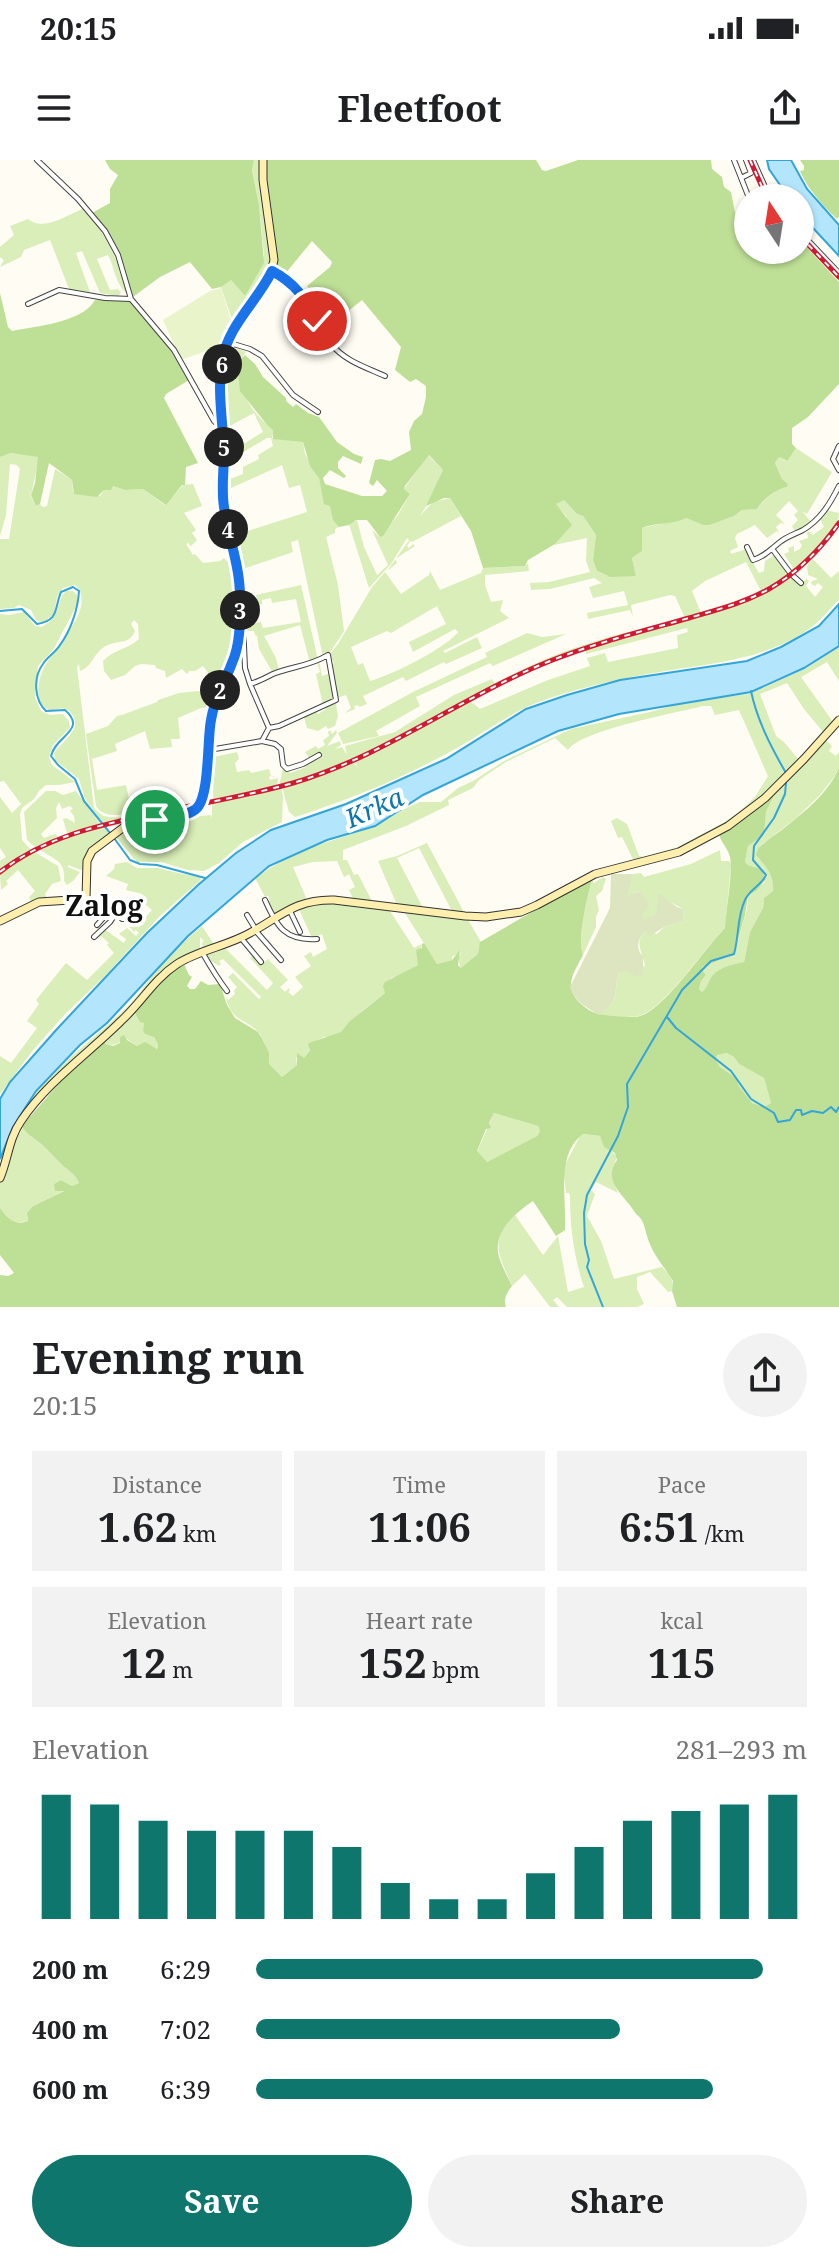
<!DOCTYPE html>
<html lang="en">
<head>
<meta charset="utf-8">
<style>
  body { margin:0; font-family:"Noto Serif",serif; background:#f2f2f2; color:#202124; height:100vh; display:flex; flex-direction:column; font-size:30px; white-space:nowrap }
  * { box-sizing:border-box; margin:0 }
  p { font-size:26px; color:#757577 }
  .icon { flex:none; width:44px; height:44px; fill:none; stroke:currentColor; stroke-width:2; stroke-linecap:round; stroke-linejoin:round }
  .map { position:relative; height:1147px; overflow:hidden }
  .drawer { display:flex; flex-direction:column; background:#fff; flex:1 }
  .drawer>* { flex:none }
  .needle { width:52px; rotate:348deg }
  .fabs { position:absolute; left:734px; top:24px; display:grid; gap:16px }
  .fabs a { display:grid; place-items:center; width:80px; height:80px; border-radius:50%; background:#fff; box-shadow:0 2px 6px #0004; font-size:40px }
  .pin { position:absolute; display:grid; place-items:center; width:68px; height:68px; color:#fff; margin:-34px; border:4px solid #fff; border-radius:50%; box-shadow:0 2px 8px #0007 }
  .km { position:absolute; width:40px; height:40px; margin:-20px; border-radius:50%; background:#222; color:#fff; font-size:22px; line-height:40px; text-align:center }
  .round { display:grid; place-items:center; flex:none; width:84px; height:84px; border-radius:42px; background:#f2f2f2 }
  .head { display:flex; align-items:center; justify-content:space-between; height:136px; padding:0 32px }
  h1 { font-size:44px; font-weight:700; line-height:60px }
  .stats { display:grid; grid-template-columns:repeat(3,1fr); gap:12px; height:136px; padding:8px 32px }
  .stats div { display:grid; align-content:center; border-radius:0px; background:#f2f2f2; text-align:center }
  .stats b { font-size:40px; font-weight:700 }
  .stats small { font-size:22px; font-weight:400 }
  .stats p { font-size:22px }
  .chart { height:224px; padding:16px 32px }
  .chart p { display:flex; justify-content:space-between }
  .chart svg { width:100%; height:144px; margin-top:8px; stroke:#0f766e; stroke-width:6 }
  .primary-button { display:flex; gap:16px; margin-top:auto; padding:16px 32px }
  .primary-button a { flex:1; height:92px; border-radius:48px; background:#0f766e; color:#fff; font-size:32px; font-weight:700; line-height:92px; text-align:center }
  .primary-button a+a { background:#f2f2f2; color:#202124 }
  ul { padding:0 32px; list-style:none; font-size:26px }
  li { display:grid; grid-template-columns:128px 96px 1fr; align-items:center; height:60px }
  li i { height:20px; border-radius:10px; background:#0f766e }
  .status { display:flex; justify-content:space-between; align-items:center; height:56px; padding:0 40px; background:#fff; direction:ltr }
  .status svg { height:22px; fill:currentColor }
  header { display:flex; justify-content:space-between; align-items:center; height:104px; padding:0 32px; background:#fff; font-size:36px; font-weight:700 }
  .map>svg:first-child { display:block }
  .green { fill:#d9eeb8; fill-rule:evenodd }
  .forest { fill:#bee096; fill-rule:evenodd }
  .cemetery { fill:#dce5c0 }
  .pitch { fill:#e9f4cb }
  .water { fill:#b3e6fc; stroke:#33a5d9; stroke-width:2 }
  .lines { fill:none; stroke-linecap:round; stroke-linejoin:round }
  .stream { stroke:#33a5d9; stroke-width:2 }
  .street-casing { stroke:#434343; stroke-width:6 }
  .secondary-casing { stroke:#323232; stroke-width:9 }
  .street { stroke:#fff; stroke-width:4 }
  .secondary { stroke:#ffefae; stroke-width:7 }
  .rail-casing { stroke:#ce1a32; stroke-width:5 }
  .rail { stroke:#fff; stroke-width:2; stroke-dasharray:6; stroke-linecap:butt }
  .route-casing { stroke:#fff; stroke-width:16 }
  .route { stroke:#1a73e8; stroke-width:10 }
  .labels { text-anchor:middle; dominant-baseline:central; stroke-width:8; stroke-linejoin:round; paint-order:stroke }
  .water-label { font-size:26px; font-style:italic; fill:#0c76af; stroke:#fff }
  .quarter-label { font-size:28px; font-weight:bold; fill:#101010; stroke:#fff }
</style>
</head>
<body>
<div class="status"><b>20:15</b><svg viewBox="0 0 49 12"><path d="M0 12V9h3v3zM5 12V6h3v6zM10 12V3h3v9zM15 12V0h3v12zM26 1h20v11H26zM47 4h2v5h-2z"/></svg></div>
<header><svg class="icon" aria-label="menu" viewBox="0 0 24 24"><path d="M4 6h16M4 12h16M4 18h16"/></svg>Fleetfoot<svg class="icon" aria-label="share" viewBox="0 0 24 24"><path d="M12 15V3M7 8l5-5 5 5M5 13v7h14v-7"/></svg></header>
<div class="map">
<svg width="839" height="1147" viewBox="0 0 839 1147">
  <rect width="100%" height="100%" fill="#fffcf3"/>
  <path class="green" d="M254 0H261C263 26 276 93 267 114 259 132 242 144 235 162H233L221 127 230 119 245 136 264 96 259 45 252 9Z
    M84 48C107 77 116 94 127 130L125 132C114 120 115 108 108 95L97 99 110 130 118 129 121 133 118 136 100 133 82 91 76 93 90 132 69 129 50 80 24 90 21 97 0 107 4 100 0 97V87L14 75 10 66 28 59C44 72 67 55 84 48Z
    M233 187 246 192 236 205C241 232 250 253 274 270L272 278 303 282 305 294 319 318 323 335 330 346 339 367 335 369V373L326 377 338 425 344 471 331 491 323 497 298 380 291 382 293 392 240 410 232 376 307 352 300 325 289 328 282 305 229 329 232 339 224 342 223 322 243 314V307L259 299 258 295 273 286 271 278H267L233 298 226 300V295L263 272 254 253 224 269C223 241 222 215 229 188Z
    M796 288 832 312 807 354 802 351 812 363 796 373 792 366 798 360 794 355 798 351 789 341 776 355 785 364 781 363 776 367 780 374 777 371 767 378 755 365 737 374 735 378 738 387 730 391 731 394 747 389 751 398 750 401H752L759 413 764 411 765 401 775 395 789 414 761 431 746 402 705 421 692 431 701 453 685 458 675 436 670 435 631 445 633 457 630 450 588 459 587 453 628 445 624 431 593 438 589 427 602 423 594 418 550 429 531 430 530 423 549 422 590 412 586 401 587 378 554 385 569 368 566 356 555 344 564 340 577 354 583 356 596 375 593 400 597 411 607 416H636L632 398 642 391V368L686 358 703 365 713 363 734 356 742 350 757 349C764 339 775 330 787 327L788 324 782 319 775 303 778 297H781L785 301Z
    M11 293 37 296 39 299 31 335 26 326 36 346 40 344 43 347 47 346 55 309 72 320 73 332 100 336 104 330 113 326 125 330 143 329 165 345 183 325 193 324 202 346 184 353 196 370 192 373 197 380 191 386 188 383 186 384 193 395 195 394 203 403 220 401 224 398 236 410C239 442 238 477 228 508L224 504 218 516 213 519 203 506 195 511H189L187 514 182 509 166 518 165 511 156 508 155 505 141 504 135 506 125 515 111 520 104 511 103 501C114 489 129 489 139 479L138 464 134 460 131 464 135 471C129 485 119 480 108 485 94 490 93 507 80 511L79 504 77 507 94 648C96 650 101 655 104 656 123 662 177 646 198 641V643L103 663 85 639 79 619 55 600 54 593C60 585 69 578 74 569 77 562 73 551 65 549 59 547 53 552 47 549 34 544 38 520 43 510 52 488 99 447 75 425L63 428 57 437 54 454 43 463 36 460 31 450 19 445 14 448 0 449V379H9L20 309 17 305 10 304 6 355 0 376V297Z
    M428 295 443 310 430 340 420 356 433 342 450 338 461 356 412 382 410 381 407 386 409 388 413 384 415 386 395 399 397 403 387 411 409 380 407 378 391 404 369 428 349 364 357 360 364 387 377 415 388 405 372 370 380 377 398 355 410 334 404 329Z
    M826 350 839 353C839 373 806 400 791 413L789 411 793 408 784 394 789 392 788 388 794 386V392L800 389 802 385 799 381 808 378 807 373 809 371 813 375 824 367 820 359Z
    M813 399 831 418 839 411V440C829 449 820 462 809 469 763 501 707 504 653 513 614 520 573 529 536 543 504 556 477 578 446 594 398 620 348 640 295 657L289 652 282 627 306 620 352 602 360 609 353 601 470 541 480 549 548 520 590 506 587 498 605 493 608 502 678 488 677 475 688 472 687 468 586 494 585 490 740 443 767 431 790 415 800 425 806 419 809 421 806 426 815 437 823 427 818 423 815 426 811 424 812 421 818 419 808 415 807 406Z
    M528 403 529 411 485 415V425L491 442 503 440 500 451 509 458 443 491 445 493 477 477 482 488 446 504 444 502 406 521 403 517 363 536 367 544 359 547 358 545 354 546 355 549 345 553 351 548 346 535 337 538 331 504 334 503 329 495 338 484 372 427 385 412 401 434 429 415 430 411 440 430 481 413 483 408 525 406ZM437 446 446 464 409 482 413 492 455 469 458 472 460 470C447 488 392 515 370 521L363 503 358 505 351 487 387 471 391 473Z
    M301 425 318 500 310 503 300 465 264 476 276 498 279 511 273 513 259 489 257 476 255 475 254 471H245V464L261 462 263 468 301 462 296 439 272 443 271 438 262 440V444L258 445 256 435Z
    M66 431H73L77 435 78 443 53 490 38 506 35 537 41 551 50 555 63 554 69 561 70 568 53 585 49 597 52 605 75 622 59 625H46L39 631 34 639 22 648 20 654 22 680 31 690 0 711V701L6 697 0 688V637L12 653 21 644 4 621 0 622V454L9 455 24 452 35 466 42 467C63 455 54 444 66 431Z
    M646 468 542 502 352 600 349 597 350 600 306 618 279 626 283 608 288 610 290 613 306 607 305 604 310 599 305 592 316 586 318 589 325 585 323 580 329 576 328 572 330 570 332 574 336 570 337 573 327 586 340 581 341 585 335 589 342 587 347 595 345 586 395 572 454 535 492 519 495 524C541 497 595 479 646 468Z
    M527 473 542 477 566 474 493 506 490 503 416 537 420 546 376 571 379 576 343 584 338 573 413 532 487 497 485 493Z
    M839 487V521L827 502 801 517 833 562 824 573 804 549 787 523 760 534 776 576 784 582 799 600 784 617 739 656 684 689 634 701 622 677 618 678 611 661 617 658 627 664 639 696 644 697 678 687 723 663 740 651 755 637 768 616 739 550 715 555 711 546H703C676 553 581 570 568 590L555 578 506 602 479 620 473 628 448 640 449 645 406 666 343 690V700H347L354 715 358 714 373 743 324 737 353 738 349 730 355 727 349 714 344 717 337 701 313 702 293 707 307 740 290 745 273 755 267 742 270 741 268 736 265 737 255 718 294 693 376 666 398 652 420 642H441L458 628 473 621 504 601 571 569 650 552 689 541 749 534 807 508Z
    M319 501 322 516 331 513 338 556 335 566 328 569 326 566 318 571 307 568 304 557 316 550 318 554 326 549 323 545 316 514 320 512 317 502Z
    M205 530 207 544 210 547 201 548 178 558 180 579H171L172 587 150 589 145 571 115 584 117 591 114 592 92 599 97 630 126 625 132 654C119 655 103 658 96 646L86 574 108 566 117 556 122 555 157 542 158 540 179 533 199 531 201 533Z
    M825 579 832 586 829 591 836 596 839 592V607L834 617 820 635 795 659 761 685 757 697C768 707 774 715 773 731L764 738 763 748 750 772 744 802C733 804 720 807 713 816 708 822 708 827 702 832L699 829 701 821 706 815 702 810V807L714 801 728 797 736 788 747 749 748 735 764 723 766 716 761 709 748 705 745 702 748 686 764 675 766 652 774 635 772 633Z
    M237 592 239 599 235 603 237 612 249 610 251 613 269 609 271 616 269 617 270 620 278 618 277 626 213 639 214 597Z
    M281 627 283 636 282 662 243 682 219 703 204 711 188 710 161 702H137L114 675 119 672 122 673 121 671 198 651 201 656 211 655 212 659V642Z
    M46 631H55L63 635 76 631 100 664 67 673 63 659 66 658 75 663 74 656 70 651 73 648 69 646 62 649 59 642 56 648 57 658 41 674 44 678 55 674 58 676 35 687 27 680 24 652Z
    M102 665 110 675C97 686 84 690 86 709L81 710 68 705V707L80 712 73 721 67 725 64 721C66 699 53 700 38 688L65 676Z
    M427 683 465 754 453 753 419 688 397 698 424 750 399 746 398 743 397 745 378 701 397 696Z
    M720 690 721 701H729L731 704 725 768C705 787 661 854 637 856 625 858 611 855 599 855 620 840 613 835 619 812L645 806C643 792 633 782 646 771L657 774 664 767 684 761 683 749 665 739 658 741 656 754 644 761 641 756 647 740 639 731 626 737 633 714 641 713 644 717 691 704Z
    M33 691 58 706 61 721 52 724 45 734 47 739 32 744 29 737 35 731 18 710 6 721 8 724 1 730 0 714Z
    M127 702 137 708H158L178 713 200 717 201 720 160 756 104 817 65 854 34 889 0 934V896L11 903 37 868 27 861 39 844 36 840 66 803 87 820 114 793 107 785 109 783 101 776 98 779 95 777 104 769 124 783 126 779 119 774 127 768 136 776 139 773 136 770 134 772 129 766 139 756 144 759 152 750 146 745 142 734 126 730 128 724 106 716 114 709 115 704Z
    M603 717 606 719 602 731 596 736 599 750 596 757V767L583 795C577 779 587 737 592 720L594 723Z
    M331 742 388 748 414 788 422 784 418 805 398 816 391 818 385 833 363 850 341 872 332 877H324L308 885 310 889 304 898H296L297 905 282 917 269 904C268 894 266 883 260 874 247 858 232 863 226 838L228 840 235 834 234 831 237 827 228 817 233 813 259 839 261 837 223 799 219 801 221 804 219 806 208 799 206 795 223 786 267 830 273 823 250 798 253 795 262 804 268 799 288 820 280 827 285 832 289 828 290 830 288 832 293 836 303 827 295 817 311 806 304 796 311 792 313 797 327 789 322 774 312 778 298 747Z
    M403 750 467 758 481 782 478 795 461 809 458 799 461 792 452 797V800L437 804Z
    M202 766 215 786 203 789 202 782 204 781 200 777V791L188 795 91 886 19 963 0 1014C0 943 86 889 131 843 144 829 153 813 166 799 177 787 190 777 202 766Z
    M134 851 144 863 143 870 154 877 158 884 156 889 140 885 137 886 124 877C120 884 114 886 106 884L103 880Z
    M727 893 734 897 739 904 764 918 771 943 764 947 752 943 739 926 736 918 720 907 716 900 717 895Z
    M494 953 538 966 540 971 537 976 487 1002 477 992Z
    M22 966C26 974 30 975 36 980 46 987 53 996 61 1004 68 1011 75 1013 79 1023L72 1026 61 1020 54 1024 67 1029 33 1046 27 1056 28 1061 14 1063 10 1060 0 1048V1022Z
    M581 974 600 976 604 985 617 996C611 1017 609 1010 618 1033L596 1022 591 1030 595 1034 587 1056 601 1081 614 1119 662 1107C669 1114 675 1120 672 1131L668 1132 650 1112 637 1117V1129L644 1144 637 1147H567L557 1137 553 1140 559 1147H550L525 1114 512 1126C501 1098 487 1081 515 1055L543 1095 558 1076 568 1132 584 1127C574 1097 570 1068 570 1036L569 1033H566L563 1009Z"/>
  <path class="forest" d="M105 0H254L252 10 259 45 264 103 245 136 231 120 221 127 212 129 190 102 160 117 133 137 119 92 92 53 110 43V29L118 15 110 9Z
    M267 0H536L542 10 546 11 578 0H711L712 9 722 17 724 27 731 32 736 58 748 60V90H800V80L839 122V224L808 257 792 268V284L796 288 787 301 780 297 778 298 775 303 782 319 788 324 787 327C775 330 763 339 757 349L742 350 734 356 709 365H703L686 358C672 365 656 362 642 368V391L632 398 636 416 610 417 597 411 593 400 596 375 583 356 577 354 564 340 556 344 572 365 555 384 528 400 525 406 483 408 471 371 450 338H444L426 346 443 310 429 295 405 326 404 329 410 334 383 376 380 377 367 360H356L349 365 339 367 333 360 330 346 324 344 319 318 310 306 303 282 273 279V270L268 266 240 231 237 203 245 195 255 204 263 217 286 238V241L293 247 296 244 308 253 319 257 337 282 354 294 363 297 361 304 343 296 338 302V308L346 316 344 318 330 310 323 318 325 324 362 336H382L387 331 377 320 373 326 369 323 375 300 381 299 390 301 411 290 409 272 414 261 422 254 426 237V226L416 219 410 222 395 210 401 187 362 140 336 161 325 160 314 135 307 126 330 107 332 102 312 81 285 114 277 110 266 15Z
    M800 0H839V57L837 59C822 45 808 29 800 11L804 10V6Z
    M0 133 8 167 12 171C36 166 82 163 95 140L130 141 171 188 189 220 166 234 164 238 198 303 186 307 185 325H182L166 345 143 329 125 330 113 326 111 330H104L97 337 74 334 72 320 49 303 40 344 36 346 31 335 35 323 38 297 11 293 0 297Z
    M839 607V1147H677L672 1131 673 1121C664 1106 652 1094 647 1076 644 1066 644 1060 636 1054 626 1036 601 1022 617 1000L615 993 604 987 600 976 583 974C555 995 567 1039 565 1070L556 1076 533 1041C515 1053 492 1073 499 1097 502 1107 508 1117 512 1126 507 1132 503 1139 506 1147H0V1115L8 1116 14 1113 0 1095V1048C9 1059 13 1066 28 1061L27 1053 33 1046 64 1031H55L54 1024 61 1020 72 1026 79 1023C75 1013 68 1011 61 1004 53 996 46 987 36 980 30 975 26 974 22 966L60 922 103 880 106 884 113 886 120 883V877L124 875 127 880 137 886 145 882 157 889 158 884 154 877 145 874 143 870 144 863 140 862 134 851 152 827 183 802 189 815 192 817 187 826 190 829H195L201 821 208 825 220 824 227 845 235 858 258 872 262 878 269 893V904L282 917 297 905V893L304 898 310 890 308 885 309 883 341 872 350 861 385 833 383 826 385 822 418 805 416 790 422 788V784L424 783 437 804 452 800 460 790 458 805 461 808 478 794 480 782 591 718 592 720C587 738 577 779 583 795 573 814 563 827 581 844 592 854 601 855 615 856 622 856 633 858 640 856 664 850 705 788 725 768 726 749 733 713 730 697 728 688 721 683 719 674L772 633 774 635 766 652 764 675 748 686 745 702 748 705 761 709 766 719 756 731 748 735 745 755 734 794 702 807V810L706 815 701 821 699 829 702 832C708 827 708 821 713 815 720 807 733 804 744 802L750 772 763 748 764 738 773 731C774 714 766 707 756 695L758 689C765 681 775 675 783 669 803 653 830 632 839 607ZM727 893 734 897 739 904 764 918 771 943 764 947 752 943 739 926 736 918 720 907 716 900 717 895ZM494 953 538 966 540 971 537 976 487 1002 477 991 486 969 491 968 489 963Z"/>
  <path class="cemetery" d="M611 714H633L627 736 640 731 647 740 649 746 641 756 644 760 656 754 658 733 677 747 683 749 684 761 664 767 650 776 646 771C638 777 635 789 643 796V815L635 816 629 812H619C613 833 620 841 599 855 586 847 575 842 570 827L610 748Z"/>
  <path class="pitch" d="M221 128 232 163 223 185 181 200 163 160 210 131Z"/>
  <path class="water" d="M767 0H791L807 29 839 65V96L800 54V38H789L769 9Z
    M839 444V486L804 508 751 532 619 554 558 571 423 635 375 666 327 680 269 706 188 776 107 863 80 885 36 931 13 967 0 999V939L10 922 57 869 147 773 198 725 236 693 271 670 346 644 395 622 446 599 526 549 567 535 620 520 747 501 781 487 819 466Z"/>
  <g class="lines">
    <path class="stream" d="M0 451 22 449 37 464C60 460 54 448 61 432L73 427 79 431C78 449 71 470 60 485 56 492 47 497 43 504 33 517 34 540 46 551L65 550C88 570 55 576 51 596L58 605 75 619 84 641 110 673
      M751 531C757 560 771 587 786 613
      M114 678 130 700 140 704 157 705 205 718
      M667 857 676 868 731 911 751 939 774 953 778 962 790 960 796 950H801L802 955 812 951 823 953 831 947 836 952 839 947
      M603 1147 587 1107 589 1100 585 1084 584 1053 587 1035 618 976 628 947 627 924 682 830 711 801 734 794C739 777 737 756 745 740 750 729 762 725 766 715L753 700 754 686 774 658 785 634 786 623"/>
    <defs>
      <path id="street" d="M37 0 78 39 105 71 118 95 131 139 174 190 214 261 223 270
        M734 0 749 38
        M753 0 770 38
        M741 18 751 13 746 0
        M800 72 839 113
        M272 111C310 131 306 155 331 184 345 201 365 207 385 216
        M28 144 59 130 105 138 131 139
        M230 183 250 189 262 196 293 235 318 252
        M839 286 833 299 839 310
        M747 387 753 400C765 396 770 390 780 382 786 377 795 374 803 370 820 360 830 344 839 326
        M773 390 791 414 801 423
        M242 442 245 508 250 524 269 568 262 581
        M250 524C258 522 265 518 273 514 292 506 308 507 328 495L336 540 279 566 269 568
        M209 590 262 581 275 584 281 589 283 605 287 609 303 604 319 595
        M86 739 109 745 122 759H127L134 752
        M265 740C277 767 285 781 317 779
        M290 751 300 772
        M247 755 256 770
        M97 765 105 756 113 757
        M255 770 281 800
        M94 777 110 762 116 753
        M241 778 261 802
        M202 792C210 806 217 818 227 831"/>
      <path id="secondary" d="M0 761 39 742 86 739 87 701 92 691 124 667 190 652 199 646 203 638 212 551 235 496 239 464 238 408 222 335 224 294 221 211C226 160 265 143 274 100L263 20V0
        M0 1018C8 999 9 978 21 961 47 922 89 893 121 861 141 843 154 819 177 804 199 790 227 786 250 773 281 756 296 739 334 740L465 756 486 757 521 752 537 745 595 714 679 692 728 666 765 638 804 599 839 560"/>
    </defs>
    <use href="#street" class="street-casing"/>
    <use href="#secondary" class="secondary-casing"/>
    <use href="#street" class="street"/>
    <use href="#secondary" class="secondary"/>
    <defs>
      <path id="rail" d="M750 0 767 38
        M800 76 839 117
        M0 712C45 677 96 666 151 654 198 644 247 636 293 623 385 596 462 536 550 501 595 483 643 471 689 458 716 450 744 443 769 429 797 413 820 390 839 363"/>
    </defs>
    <use href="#rail" class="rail-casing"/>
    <use href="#rail" class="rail"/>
  </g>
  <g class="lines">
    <defs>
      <path id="route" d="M155 660C167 657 186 657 196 649 210 637 207 579 211 560 214 539 225 522 232 503 241 483 240 458 240 437 240 405 228 377 224 347 221 328 224 311 224 292 223 263 217 230 222 201 228 165 257 142 272 111 295 123 305 138 317 161"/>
    </defs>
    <use href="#route" class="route-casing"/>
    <use href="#route" class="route"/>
  </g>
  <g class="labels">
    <g class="water-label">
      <text transform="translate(374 647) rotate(-24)">Krka</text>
    </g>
    <g class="quarter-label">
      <text x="104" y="745">Zalog</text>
    </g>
  </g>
</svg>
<div class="fabs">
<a><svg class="needle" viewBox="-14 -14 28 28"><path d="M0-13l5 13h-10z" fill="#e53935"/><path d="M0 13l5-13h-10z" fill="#757577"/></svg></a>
</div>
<div class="pin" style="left:155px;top:660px;background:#1e9e55"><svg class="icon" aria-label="arrive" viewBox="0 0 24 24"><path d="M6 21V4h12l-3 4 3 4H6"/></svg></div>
<div class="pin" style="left:317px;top:161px;background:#d93025"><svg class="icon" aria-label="check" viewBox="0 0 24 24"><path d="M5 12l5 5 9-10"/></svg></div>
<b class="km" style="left:220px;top:530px">2</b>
<b class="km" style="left:240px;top:450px">3</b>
<b class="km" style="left:228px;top:369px">4</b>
<b class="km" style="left:224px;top:287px">5</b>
<b class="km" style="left:222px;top:204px">6</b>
</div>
<section class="drawer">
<div class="head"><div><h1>Evening run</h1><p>20:15</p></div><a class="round"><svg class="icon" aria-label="share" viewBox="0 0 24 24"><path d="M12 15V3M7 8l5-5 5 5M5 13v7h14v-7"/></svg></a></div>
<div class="stats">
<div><p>Distance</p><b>1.62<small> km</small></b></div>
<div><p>Time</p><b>11:06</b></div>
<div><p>Pace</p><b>6:51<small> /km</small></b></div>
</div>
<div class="stats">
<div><p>Elevation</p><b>12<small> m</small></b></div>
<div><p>Heart rate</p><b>152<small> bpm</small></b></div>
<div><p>kcal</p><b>115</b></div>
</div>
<div class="chart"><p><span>Elevation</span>281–293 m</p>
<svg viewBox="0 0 160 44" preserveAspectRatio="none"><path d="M5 44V6M15 44V9M25 44V14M35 44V17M45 44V17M55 44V17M65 44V22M75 44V33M85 44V38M95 44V38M105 44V30M115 44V22M125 44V14M135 44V11M145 44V9M155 44V6"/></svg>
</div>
<ul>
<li><b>200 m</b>6:29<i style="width:92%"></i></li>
<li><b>400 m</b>7:02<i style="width:66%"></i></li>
<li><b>600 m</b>6:39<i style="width:83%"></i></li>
</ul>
<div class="primary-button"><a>Save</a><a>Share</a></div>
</section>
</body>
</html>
